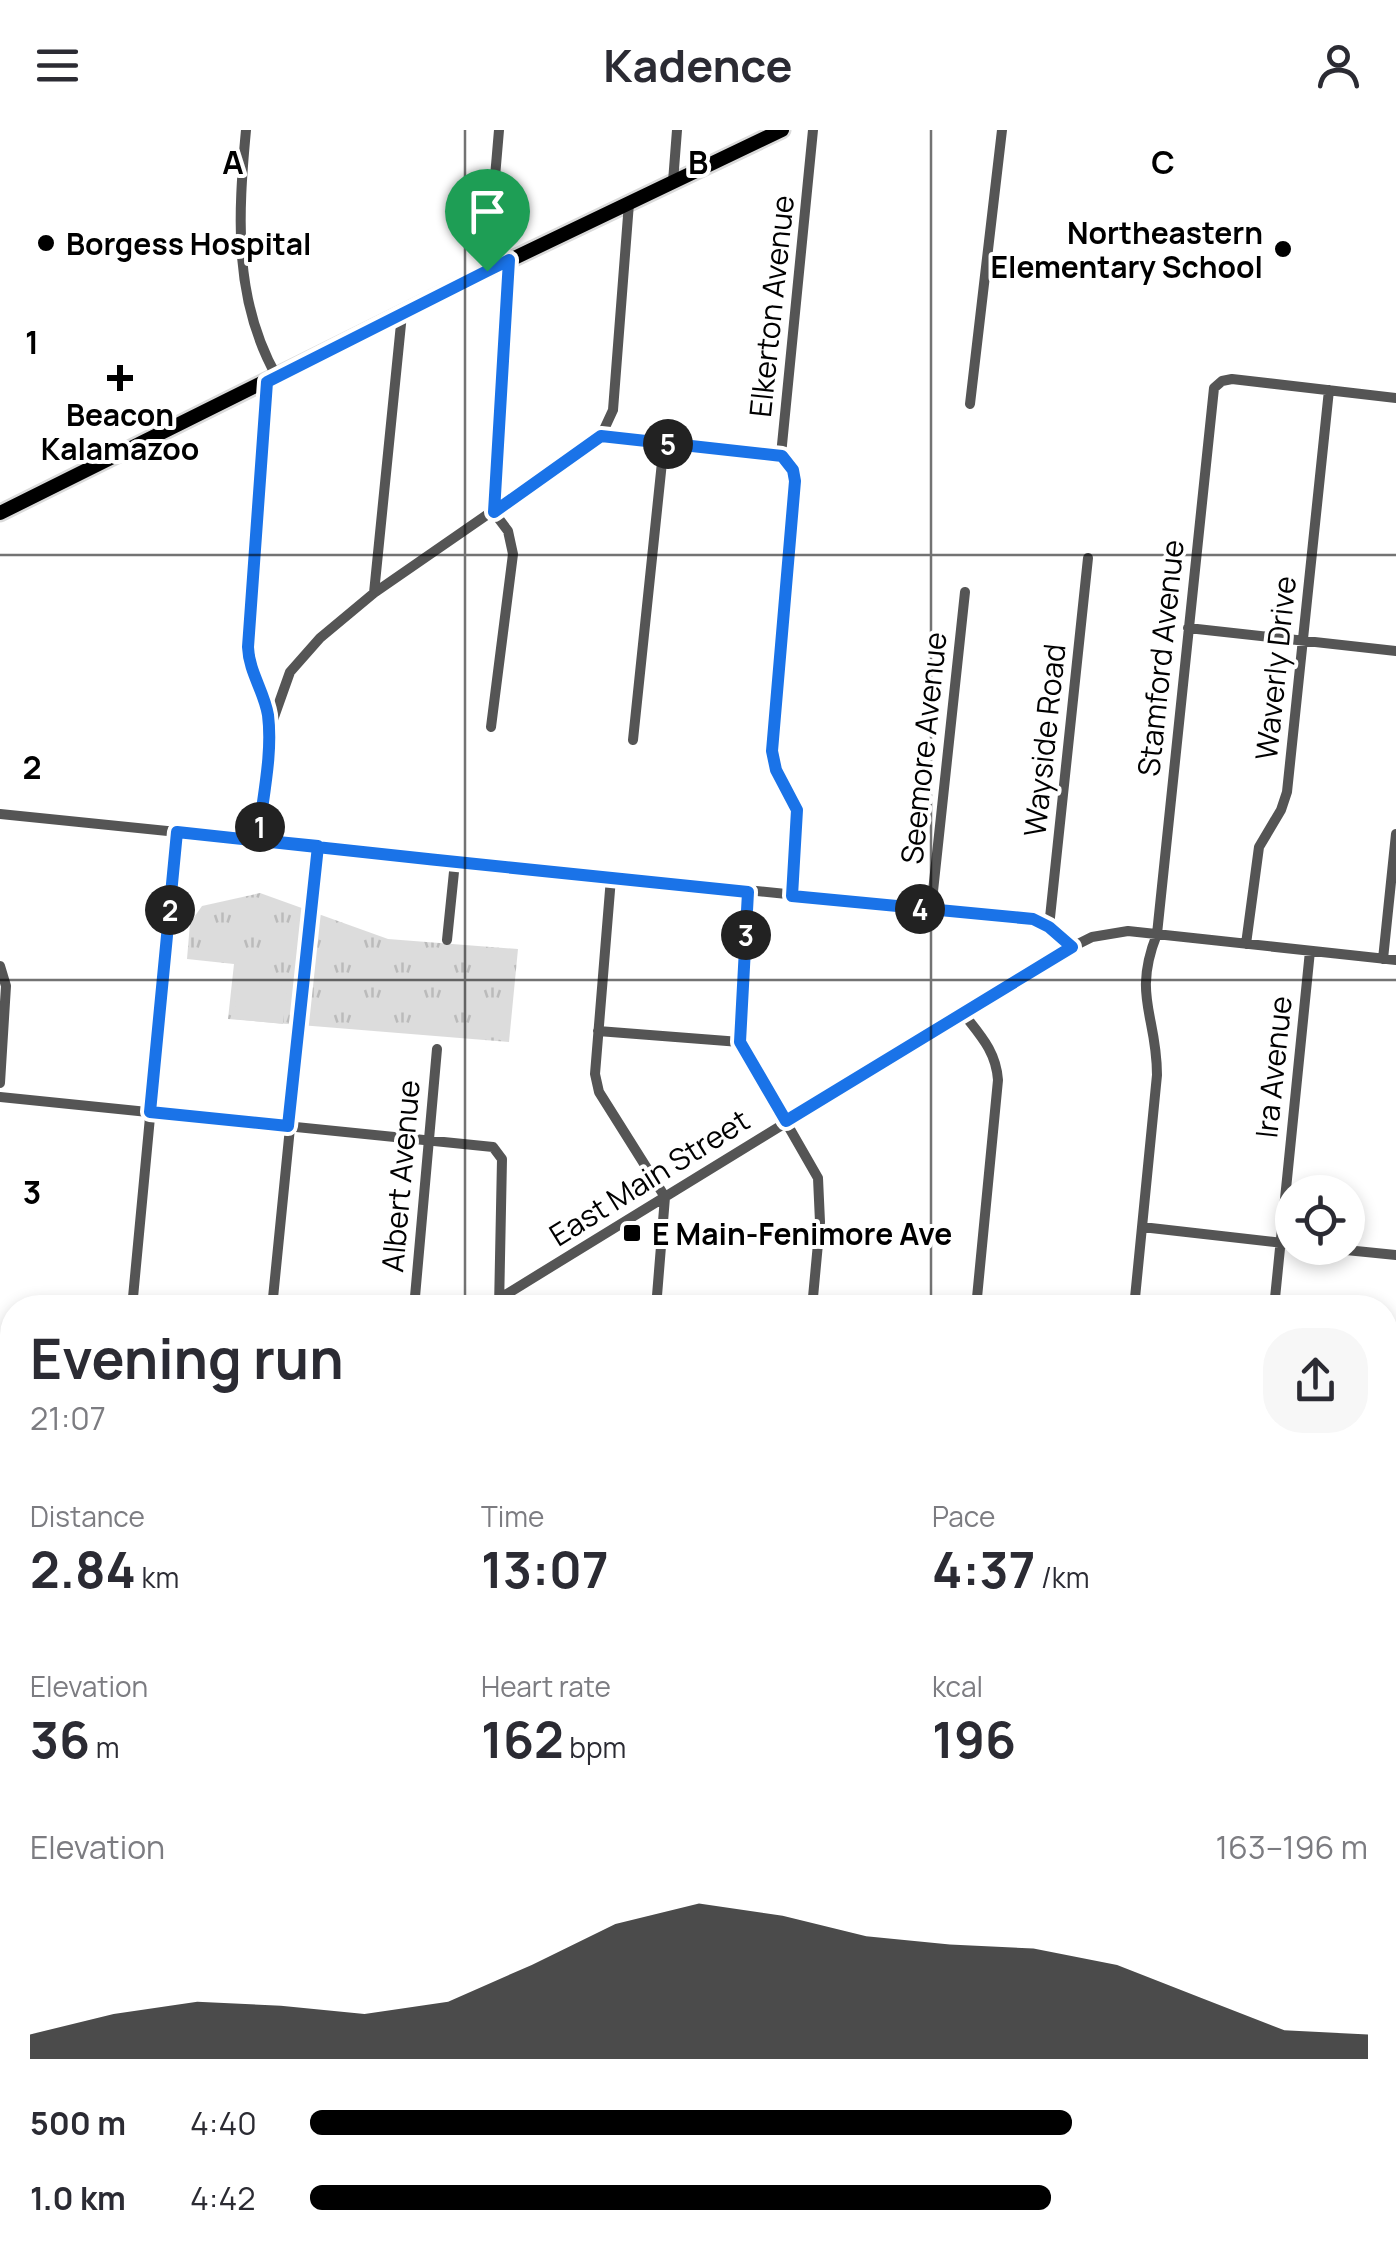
<!DOCTYPE html>
<html lang="en">
<head>
<meta charset="utf-8">
<style>
  body { margin:0; font-family:Manrope,sans-serif; background:#f7f7f7; color:#2b2b33; height:100vh; display:flex; flex-direction:column; font-size:38px; white-space:nowrap }
  * { box-sizing:border-box; margin:0 }
  p { font-size:32px; color:#7c7c81 }
  .icon { flex:none; width:55px; height:55px; fill:none; stroke:currentColor; stroke-width:2; stroke-linecap:round; stroke-linejoin:round }
  .map { position:relative; flex:1; overflow:hidden }
  .sheet { position:absolute; left:0px; top:1165px; width:1398px; height:962px; display:flex; flex-direction:column; background:#fff; border-radius:40px 40px 0 0; box-shadow:0 5px 15px #0003 }
  .sheet>* { flex:none }
  .buttons { position:absolute; left:1275px; top:1045px; display:grid; gap:20px }
  .buttons a { display:grid; place-items:center; width:90px; height:90px; border-radius:50%; background:#fff; box-shadow:0 5px 15px #0003; font-size:50px }
  .pin { position:absolute; display:grid; place-items:center; width:85px; height:85px; color:#fff; margin:-102px -42px; border-radius:50% 50% 50% 0; rotate:-45deg; box-shadow:0 0 10px #0007 }
  .pin .icon { rotate:45deg }
  .km { position:absolute; width:50px; height:50px; margin:-25px; border-radius:50%; background:#222; color:#fff; font-size:28px; line-height:50px; text-align:center }
  .round { display:grid; place-items:center; flex:none; width:105px; height:105px; border-radius:40px; background:#f7f7f7 }
  .head { display:flex; align-items:center; justify-content:space-between; height:170px; padding:0 30px }
  h1 { font-size:55px; font-weight:700; line-height:75px }
  .stats { display:grid; grid-template-columns:repeat(3,1fr); gap:15px; height:170px; padding:10px 30px }
  .stats div { display:grid; align-content:center }
  .stats b { font-size:50px; font-weight:700 }
  .stats small { font-size:28px; font-weight:400 }
  .stats p { font-size:28px }
  .chart { height:280px; padding:20px 30px }
  .chart p { display:flex; justify-content:space-between }
  .chart svg { width:100%; height:180px; margin-top:10px; fill:#000; opacity:.7 }
  ul { padding:0 30px; list-style:none; font-size:32px }
  li { display:grid; grid-template-columns:160px 120px 1fr; align-items:center; height:75px }
  li i { height:25px; border-radius:12px; background:#000 }
  header { display:flex; justify-content:space-between; align-items:center; height:130px; padding:0 30px; background:#fff; font-size:45px; font-weight:700 }
  .map>svg:first-child { display:block }
  .grass { fill:url(#grass-tufts) }
  .forest { fill:url(#forest-crowns) }
  .pitch { fill:#dcdcdc }
  .lines { fill:none; stroke-linecap:round; stroke-linejoin:round }
  .major-casing { stroke:#dbdbdb; stroke-width:19 }
  .minor { stroke:#555; stroke-width:10 }
  .major { stroke:#000; stroke-width:14 }
  .route-casing { stroke:#fff; stroke-width:20 }
  .route { stroke:#1a73e8; stroke-width:12 }
  .grid { fill:none; stroke:#000; stroke-width:2.5; stroke-opacity:0.55 }
  .poi-dot { fill:#000; stroke:#fff; stroke-width:4 }
  .labels { text-anchor:middle; dominant-baseline:central; stroke-width:8; stroke-linejoin:round; paint-order:stroke }
  .poi-label { font-size:30px; font-weight:bold; fill:#000; stroke:#fff; text-anchor:start }
  .street-label { font-size:30px; fill:#000; stroke:#fff }
  .grid-label { font-size:32px; text-anchor:middle; font-weight:bold; fill:#000; stroke:#fff; stroke-width:8; stroke-linejoin:round; paint-order:stroke }
</style>
</head>
<body>
<header><svg class="icon" aria-label="menu" viewBox="0 0 24 24"><path d="M4 6h16M4 12h16M4 18h16"/></svg>Kadence<svg class="icon" aria-label="person" viewBox="0 0 24 24"><circle cx="12" cy="8" r="4"/><path d="M4 21q1-7 8-7t8 7"/></svg></header>
<div class="map">
<svg width="1396" height="2126" viewBox="0 0 1396 2126">
  <defs>
    <pattern id="grass-tufts" width="24" height="20" patternUnits="userSpaceOnUse" patternTransform="scale(2.5)"><rect width="24" height="20" fill="#dcdcdc"/><path d="M3 7l-1-3M5 7V3M7 7l1-3M15 17l-1-3M17 17v-4M19 17l1-3" fill="none" stroke="#bbb"/></pattern>
    <pattern id="forest-crowns" width="20" height="18" patternUnits="userSpaceOnUse" patternTransform="scale(2.5)"><rect width="20" height="18" fill="#dcdcdc"/><path d="M2 6a3 3 0 1 1 6 0M12 15a3 3 0 1 1 6 0" fill="none" stroke="#bbb"/></pattern>
  </defs>
  <rect width="100%" height="100%" fill="#fff"/>
  <path class="grass" d="M260 763 388 809 518 819 509 912 228 889 234 834 187 829 190 793 202 776Z
    M408 2115H651L649 2126H407Z"/>
  <path class="forest" d="M1026 2115H1333L1332 2126H1006L1007 2122 1023 2119Z"/>
  <path class="pitch" d="M238 850 287 856 283 894 234 889Z"/>
  <g class="lines">
    <defs>
      <path id="major" d="M0 383 487 141 782 0"/>
    </defs>
    <use href="#major" class="major-casing"/>
    <path class="minor" d="M246 0C238 86 233 170 277 247
      M673 52 677 0
      M487 141 499 0
      M970 274 1002 0
      M601 306 613 280 629 73
      M374 463 402 184
      M1188 498 1396 521
      M491 597 513 424 508 401 493 381 509 131
      M269 601 290 542 320 508 374 463 601 306 781 325
      M633 610 664 313
      M0 684 1033 789 1049 797 1072 817
      M259 710C262 670 273 625 268 585 265 561 250 542 248 517L267 252
      M611 748 595 944 599 962 665 1067 656 1178
      M748 762 740 912 818 1048 820 1092 812 1178
      M792 767 798 686 775 640 772 621 795 351 793 340 781 325 813 0
      M931 780 965 462
      M1049 797 1088 428
      M447 810 455 732
      M1246 814 1259 717 1281 680 1287 662 1329 260
      M1383 829 1396 704
      M0 836 6 856 0 953
      M963 883C980 905 996 921 998 950L976 1178
      M598 901 740 912
      M0 967 493 1017 502 1029 499 1178
      M1142 1097 1292 1114
      M1326 1118 1396 1125
      M132 1178 177 701
      M272 1178 318 717
      M414 1178 437 919
      M484 1178 1072 817 1092 807 1128 801 1396 830
      M1134 1178 1157 945C1157 885 1132 867 1157 804L1214 258 1222 251 1232 249 1396 268
      M1274 1178 1310 821
      M0 1478 12 1470
      M1385 1508 1396 1400
      M1385 1690 1396 1691
      M0 1832 12 1833
      M1385 1970 1396 1971
      M45 2126 47 2115
      M180 2126 181 2115
      M405 2126 406 2115
      M651 2126 653 2115
      M865 2126 882 2115
      M1392 2126 1396 2084"/>
    <use href="#major" class="major"/>
  </g>
  <g class="lines">
    <defs>
      <path id="route" d="M487 141 267 252 248 517C249 542 264 561 268 585 273 625 262 670 258 710L318 716 288 996 150 982 177 702C367 723 558 743 748 762L740 912 786 991 1072 817 1049 797 1033 789 792 766 797 680 776 640 772 621 795 351 793 340 782 326 601 306 494 382 509 130 487 141"/>
    </defs>
    <use href="#route" class="route-casing"/>
    <use href="#route" class="route"/>
  </g>
  <path class="grid" d="M465 0V1178M931 0V1178M0 425H1396M0 850H1396M0 1276H12M1385 1276H1396M0 1701H12M1385 1701H1396M465 2115V2126M931 2115V2126"/>
  <g class="poi-dot">
    <circle cx="46" cy="113" r="10"/>
    <circle cx="1283" cy="119" r="10"/>
    <path d="M115 233h10v10h10v10h-10v10h-10v-10h-10v-10h10z"/>
    <rect x="622" y="1093" width="20" height="20" rx="5"/>
  </g>
  <g class="labels">
    <g class="poi-label">
      <text x="1263" y="102" text-anchor="end">Northeastern<tspan x="1263" dy="34">Elementary School</tspan></text>
      <text x="66" y="113">Borgess Hospital</text>
      <text x="120" y="284" text-anchor="middle">Beacon<tspan x="120" dy="34">Kalamazoo</tspan></text>
      <text x="652" y="1103">E Main-Fenimore Ave</text>
    </g>
    <g class="street-label">
      <text transform="translate(771 176) rotate(-84)">Elkerton Avenue</text>
      <text transform="translate(1160 528) rotate(-84)">Stamford Avenue</text>
      <text transform="translate(1275 538) rotate(-84)">Waverly Drive</text>
      <text transform="translate(1044 610) rotate(-84)">Wayside Road</text>
      <text transform="translate(923 618) rotate(-84)">Seemore Avenue</text>
      <text transform="translate(1273 937) rotate(-84)">Ira Avenue</text>
      <text transform="translate(400 1046) rotate(-85)">Albert Avenue</text>
      <text transform="translate(649 1047) rotate(-32)">East Main Street</text>
    </g>
  </g>
  <g class="grid-label">
    <text x="233" y="44">A</text>
    <text x="698" y="44">B</text>
    <text x="1163" y="44">C</text>
    <text x="32" y="224">1</text>
    <text x="32" y="649">2</text>
    <text x="32" y="1074">3</text>
  </g>
</svg>
<div class="buttons">
<a><svg class="icon" aria-label="locate" viewBox="0 0 24 24"><circle cx="12" cy="12" r="6"/><path d="M12 2v4M12 18v4M2 12h4M18 12h4"/></svg></a>
</div>
<div class="pin" style="left:487px;top:141px;background:#1e9e55"><svg class="icon" aria-label="arrive" viewBox="0 0 24 24"><path d="M6 21V4h12l-3 4 3 4H6"/></svg></div>
<b class="km" style="left:260px;top:697px">1</b>
<b class="km" style="left:170px;top:780px">2</b>
<b class="km" style="left:746px;top:805px">3</b>
<b class="km" style="left:920px;top:779px">4</b>
<b class="km" style="left:668px;top:314px">5</b>
<section class="sheet">
<div class="head"><div><h1>Evening run</h1><p>21:07</p></div><a class="round"><svg class="icon" aria-label="share" viewBox="0 0 24 24"><path d="M12 15V3M7 8l5-5 5 5M5 13v7h14v-7"/></svg></a></div>
<div class="stats">
<div><p>Distance</p><b>2.84<small> km</small></b></div>
<div><p>Time</p><b>13:07</b></div>
<div><p>Pace</p><b>4:37<small> /km</small></b></div>
</div>
<div class="stats">
<div><p>Elevation</p><b>36<small> m</small></b></div>
<div><p>Heart rate</p><b>162<small> bpm</small></b></div>
<div><p>kcal</p><b>196</b></div>
</div>
<div class="chart"><p><span>Elevation</span>163–196 m</p>
<svg viewBox="0 0 160 44" preserveAspectRatio="none"><path d="M0 44V38L10 33L20 30L30 31L40 33L50 30L60 21L70 11L80 6L90 9L100 14L110 16L120 17L130 21L140 29L150 37L160 38V44z"/></svg>
</div>
<ul>
<li><b>500 m</b>4:40<i style="width:72%"></i></li>
<li><b>1.0 km</b>4:42<i style="width:70%"></i></li>
</ul>
</section>
</div>
</body>
</html>
